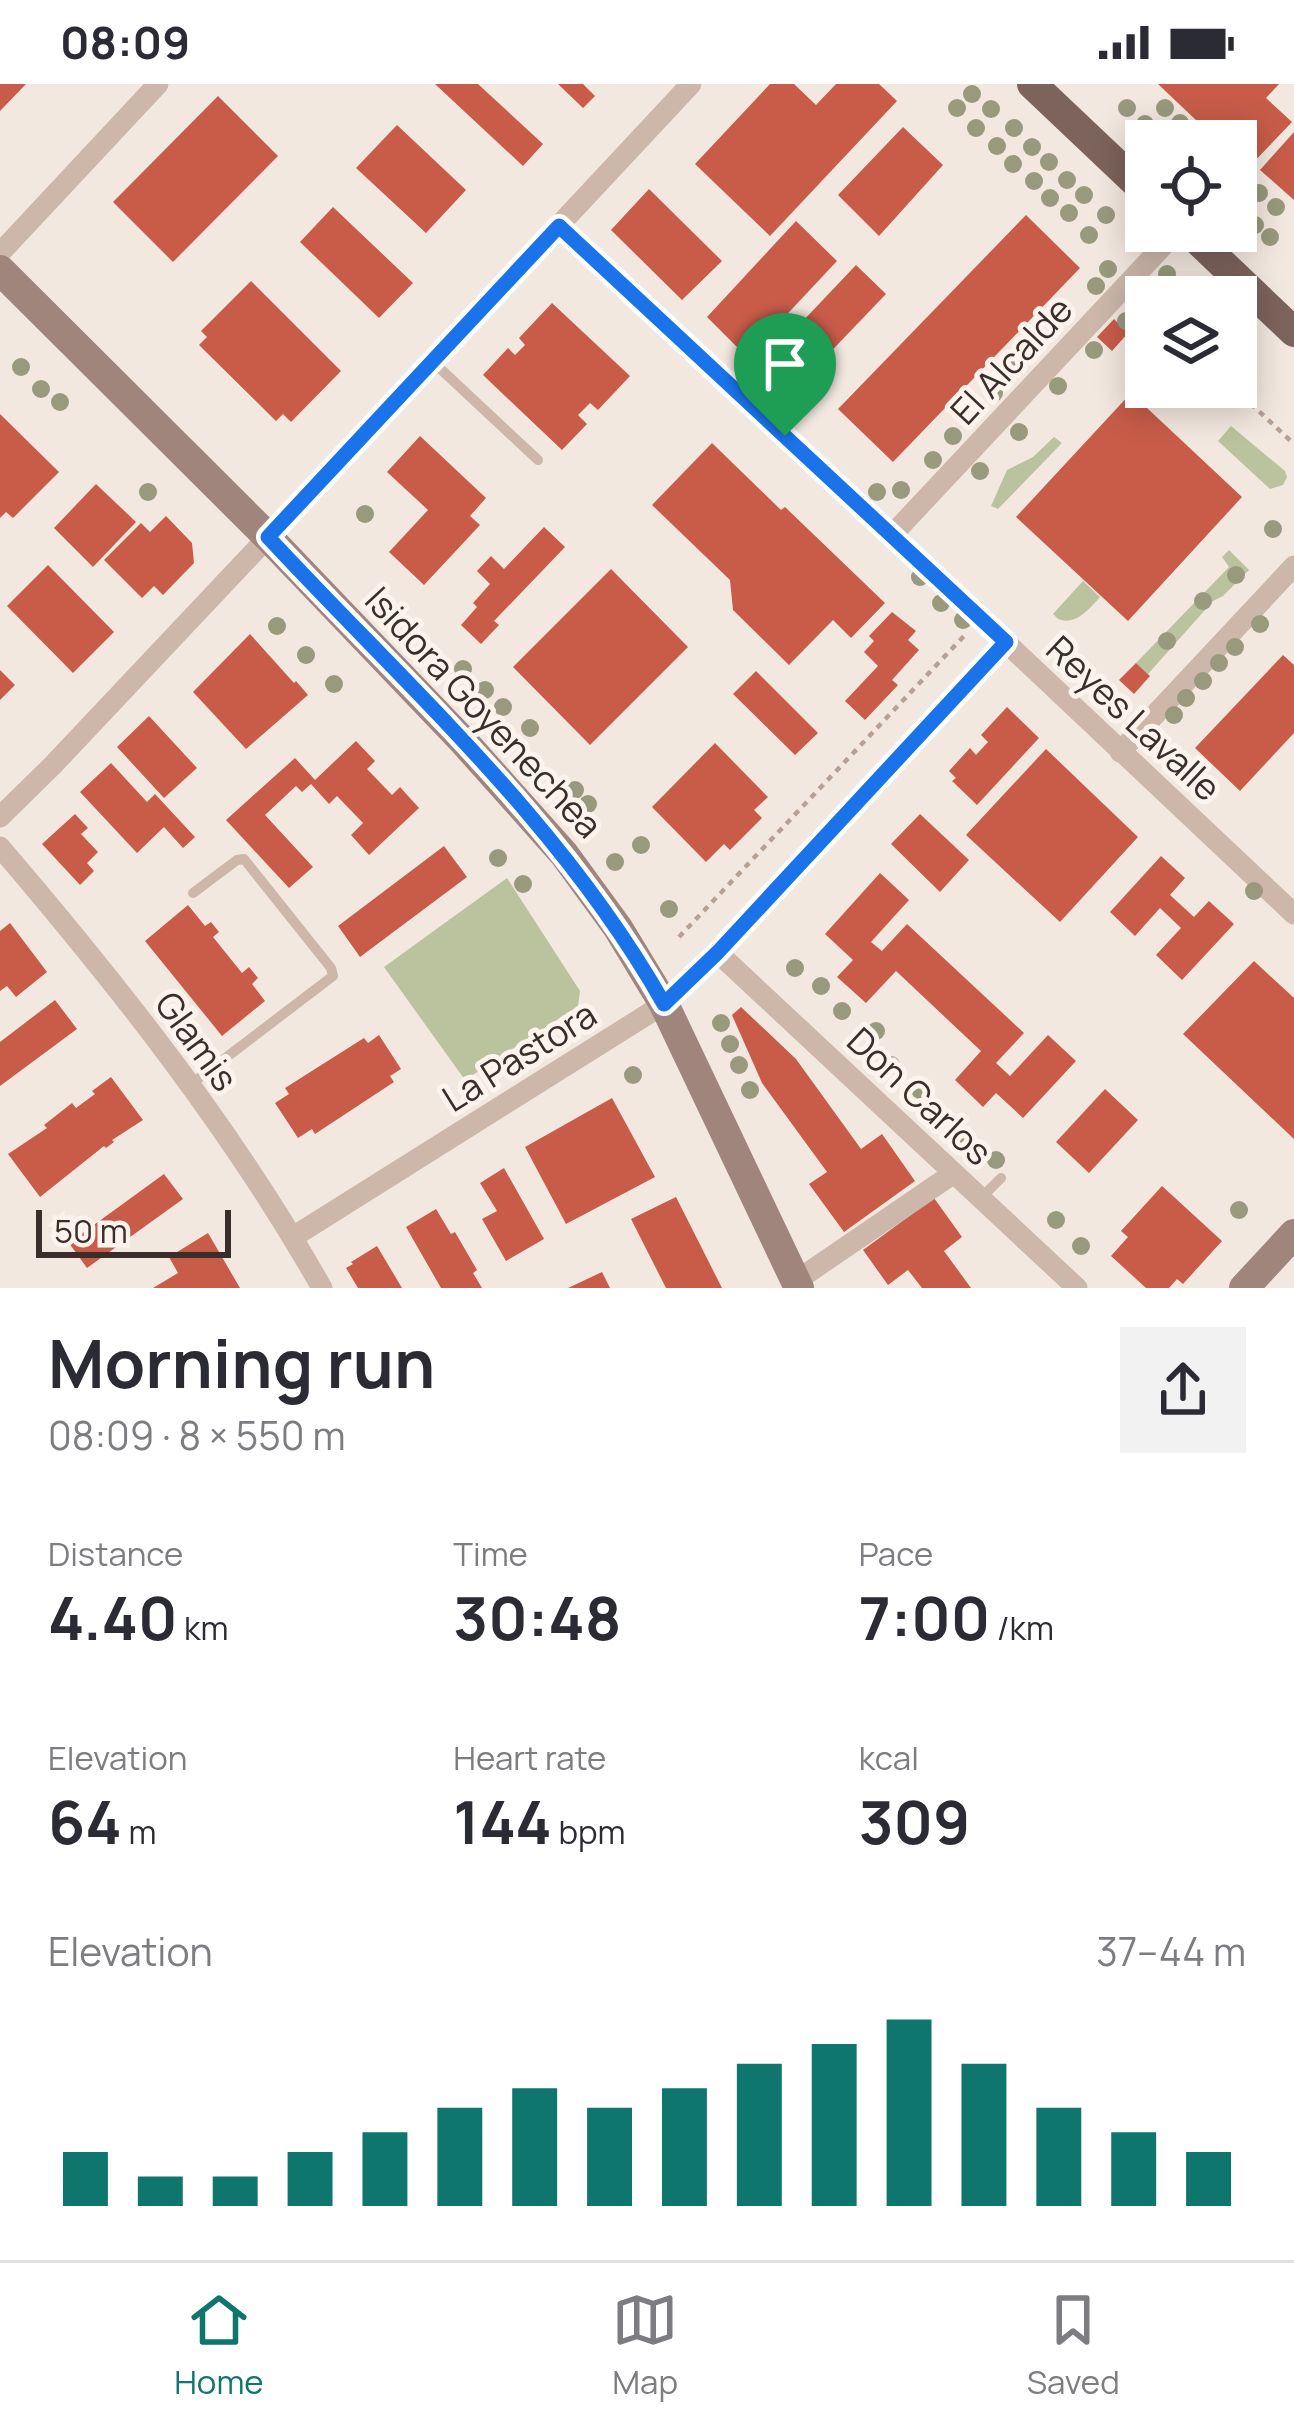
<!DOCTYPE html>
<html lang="en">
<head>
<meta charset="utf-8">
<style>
  body { margin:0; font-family:Manrope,sans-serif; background:#f2f2f3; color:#2b2b33; height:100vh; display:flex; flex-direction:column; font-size:45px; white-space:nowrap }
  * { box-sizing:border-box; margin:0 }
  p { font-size:39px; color:#7c7c81 }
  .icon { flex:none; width:66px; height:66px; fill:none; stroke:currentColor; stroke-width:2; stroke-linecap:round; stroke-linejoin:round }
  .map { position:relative; height:1204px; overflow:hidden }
  .side { display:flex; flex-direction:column; background:#fff; flex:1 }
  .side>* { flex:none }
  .tools { position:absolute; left:1125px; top:36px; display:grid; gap:24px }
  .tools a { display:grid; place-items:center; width:132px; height:132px; border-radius:0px; background:#fff; box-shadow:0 6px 30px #0003; font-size:60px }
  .scale { position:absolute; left:36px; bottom:30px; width:195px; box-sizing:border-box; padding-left:12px; border:6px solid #3a2d2a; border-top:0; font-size:33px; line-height:42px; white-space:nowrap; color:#3a2d2a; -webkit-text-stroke:9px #fbf3ec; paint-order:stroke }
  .pin { position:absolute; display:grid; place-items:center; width:102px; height:102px; color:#fff; margin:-123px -51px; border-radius:50% 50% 50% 0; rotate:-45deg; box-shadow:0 0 12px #0007 }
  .pin .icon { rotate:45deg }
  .round { display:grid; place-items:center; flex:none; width:126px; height:126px; border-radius:0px; background:#f2f2f3 }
  .summary { display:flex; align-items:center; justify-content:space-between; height:204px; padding:0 48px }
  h1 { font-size:66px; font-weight:700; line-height:90px }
  .figures { display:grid; grid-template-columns:repeat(3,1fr); gap:18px; height:204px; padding:12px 48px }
  .figures div { display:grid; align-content:center }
  .figures b { font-size:60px; font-weight:700 }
  .figures small { font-size:33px; font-weight:400 }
  .figures p { font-size:33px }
  .chart { height:336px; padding:24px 48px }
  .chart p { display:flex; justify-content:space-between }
  .chart svg { width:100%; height:216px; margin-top:12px; stroke:#0f766e; stroke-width:6 }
  .status { display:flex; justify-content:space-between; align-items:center; height:84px; padding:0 60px; background:#fff; direction:ltr }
  .status svg { height:33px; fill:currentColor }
  .dock { display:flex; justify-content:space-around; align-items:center; height:168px; border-top:3px solid #e1e1e2; background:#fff; font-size:33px; color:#7c7c81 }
  .dock a { display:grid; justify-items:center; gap:6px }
  .dock .active { color:#0f766e }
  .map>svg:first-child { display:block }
  .green { fill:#bac39e }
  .building { fill:#c85c49 }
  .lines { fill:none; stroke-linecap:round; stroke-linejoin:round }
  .path { stroke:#b8a194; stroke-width:4.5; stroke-dasharray:6 6; stroke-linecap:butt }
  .lane { stroke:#ccb7aa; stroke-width:10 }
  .street { stroke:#ccb7aa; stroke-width:21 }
  .secondary { stroke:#a0857c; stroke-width:30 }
  .primary { stroke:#7c635b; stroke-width:30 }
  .tree { fill:#98997d }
  .route-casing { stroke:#fff; stroke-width:24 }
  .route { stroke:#1a73e8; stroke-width:15 }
  .labels { text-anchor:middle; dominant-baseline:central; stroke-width:10; stroke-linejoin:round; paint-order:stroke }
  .street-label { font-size:36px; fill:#3a2d2a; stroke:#fbf3ec }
</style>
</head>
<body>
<div class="status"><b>08:09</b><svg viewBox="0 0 49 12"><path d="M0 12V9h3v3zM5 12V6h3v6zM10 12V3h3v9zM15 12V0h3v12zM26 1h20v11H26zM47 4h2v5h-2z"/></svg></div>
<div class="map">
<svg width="1294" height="1204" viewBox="0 0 1294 1204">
  <rect width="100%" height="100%" fill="#f3e8df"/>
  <path class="green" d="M1231 342 1285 387 1287 393 1283 401 1270 405 1218 357Z
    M1054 353 1062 359 998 425 991 422 1007 386 1033 373Z
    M1229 466 1249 486 1223 512 1213 517 1148 590 1136 579 1229 483 1222 473Z
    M1083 497 1100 513C1089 525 1076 542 1058 535L1053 530Z
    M507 794 580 907 578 922 465 996 384 883Z"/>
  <path class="building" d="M0 0H26L0 27Z
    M435 0H478L543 60 523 82Z
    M558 0H583L595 12 583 24Z
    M770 0H794L816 21 836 0H879L897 17 770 152 695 80Z
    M1158 0H1279L1266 14 1292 38 1247 85 1236 74V57H1218Z
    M218 12 278 72 173 178 113 118Z
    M397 41 466 106 426 149 356 84Z
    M903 43 943 81 879 152 838 111Z
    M1294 48V116L1260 86Z
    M649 105 722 177 682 216 611 146Z
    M333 123 413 199 379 234 300 158Z
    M1026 131 1080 184 893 378 838 325Z
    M796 137 837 177 747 273 707 233Z
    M856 181 886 210 793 307 764 278Z
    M251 197 341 287 291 338 283 330 276 337 199 261 207 253 201 247Z
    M552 219 630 292 598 326 590 319 578 331 587 340 562 366 483 291 508 264 515 271 525 261 519 254Z
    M1114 235 1128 249 1112 267 1097 253Z
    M1131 309 1242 413 1128 537 1016 433Z
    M0 330 59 388 13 434 6 428 0 434Z
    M420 352 486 414 470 432 480 441 424 501 389 468 428 426 387 388Z
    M712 359 781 426 785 423 885 519 851 554 833 536 789 581 733 526 730 496 652 421Z
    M96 400 136 438 93 483 54 444Z
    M166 432 192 459 194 479 163 511 154 502 142 514 104 476 141 439 150 448Z
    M544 443 565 463 494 537 499 541 481 560 461 541 477 523 473 519 490 500 477 487 491 472 504 485Z
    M48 481 114 548 73 589 7 522Z
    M611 485 688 563 590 661 513 583Z
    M892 528 916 547 908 556 919 566 892 596 898 601 865 636 845 617 878 582 864 568 874 557 869 552Z
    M250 550 294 599 296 597 308 611 246 665 193 608Z
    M1283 571 1294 581V649L1240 707 1195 664Z
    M1136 579 1150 592 1134 610 1119 596Z
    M0 586 15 601 0 616Z
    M756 587 818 649 795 671 733 610Z
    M1007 623 1039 654 977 721 952 697 956 694 949 687 970 664 976 671 988 658 981 651Z
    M149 632 197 684 164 714 117 663Z
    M356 657 375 677 367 685 392 711 400 703 419 724 369 771 351 751 363 739 337 712 329 720 311 700 302 708 296 702 265 731 313 783 289 804 226 736 295 674 315 696Z
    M715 659 768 713 754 726 762 734 730 766 724 760 706 778 652 723Z
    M1046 665 1138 753 1060 838 966 751Z
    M111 679 147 718 155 710 195 753 183 764 164 743 137 769 80 708Z
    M75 730 88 744 81 750 98 768 87 779 94 787 80 801 42 760Z
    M920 730 969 776 940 808 891 760Z
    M444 762 467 793 360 873 338 842Z
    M1161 772 1185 794 1170 811 1194 833 1209 817 1234 840 1182 896 1156 871 1181 844 1160 824 1135 852 1110 828Z
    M880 789 909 816 871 858 882 867 907 840 1024 949 996 979 1010 992 1048 951 1076 977 1023 1034 996 1009 983 1023 955 996 981 967 896 887 866 919 837 893 853 876 825 850Z
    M188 821 205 842 211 838 219 848 213 853 242 889 249 883 258 894 252 900 265 917 222 952 145 857Z
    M10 839 47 888 16 913 7 902 0 907V847Z
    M1254 877 1294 914V1055L1183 950Z
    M55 916 77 945 0 1002V958Z
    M741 923 796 975 861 1065 882 1050 915 1097 844 1148 809 1100 827 1088 762 999 732 931Z
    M379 951 401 985 390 992 394 998 315 1050 312 1045 298 1054 275 1019 289 1010 285 1004 364 954 368 959Z
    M111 993 143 1036 112 1056 114 1058 106 1064 104 1062 40 1113 8 1070 47 1044 44 1041 72 1019 76 1024 95 1010 92 1007Z
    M1105 1005 1138 1036 1089 1089 1056 1058Z
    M612 1014 655 1093 566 1140 525 1063Z
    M504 1084 544 1155 506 1177 482 1135 497 1127 480 1099Z
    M164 1090 183 1115 87 1184 69 1159Z
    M1162 1102 1222 1157 1183 1200 1177 1195 1169 1204H1146L1111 1172 1128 1153 1121 1147Z
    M676 1113 722 1204H666L631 1135Z
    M934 1114 962 1153 944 1167 971 1204H922L908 1186 888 1201 863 1166Z
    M436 1125 451 1150 455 1148 477 1186 473 1189 482 1204H441L406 1143Z
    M208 1149 240 1204H153L178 1189 169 1173Z
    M377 1162 402 1204H358L346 1184 353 1180 351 1178Z
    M602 1188 610 1204H568Z"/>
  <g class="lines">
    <path class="path" d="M1233 303 1294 360
      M679 853 964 552"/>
    <path class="lane" d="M432 277 538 376
      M190 1001 333 892 331 884 244 775 237 776 193 809
      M982 1113 1001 1094"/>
    <path class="street" d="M559 142 892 451 1294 830
      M0 169 158 0
      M892 451 1177 147
      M1120 668 1294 482
      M0 733 53 681 268 453 691 0
      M0 763C118 901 232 1045 322 1204
      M717 868 1077 1204
      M293 1153 664 920 732 852 1006 558
      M796 1197 954 1089"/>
    <path class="secondary" d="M0 186 268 453 464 658 564 770 618 844 664 920 799 1204
      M1244 1204 1294 1150"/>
    <path class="primary" d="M1032 0 1146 108
      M1188 147 1294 248"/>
  </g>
  <g class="tree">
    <circle cx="972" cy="10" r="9"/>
    <circle cx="957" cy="24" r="9"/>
    <circle cx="1127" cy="24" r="9"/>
    <circle cx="1165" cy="24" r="9"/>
    <circle cx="991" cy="25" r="9"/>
    <circle cx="1180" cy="39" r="9"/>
    <circle cx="1145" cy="40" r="9"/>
    <circle cx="976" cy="44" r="9"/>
    <circle cx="1014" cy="44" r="9"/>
    <circle cx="997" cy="62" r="9"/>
    <circle cx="1032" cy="63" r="9"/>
    <circle cx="1049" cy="78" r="9"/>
    <circle cx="1013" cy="80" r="9"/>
    <circle cx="1067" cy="96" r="9"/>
    <circle cx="1034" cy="97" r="9"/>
    <circle cx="1259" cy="109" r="9"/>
    <circle cx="1084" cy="111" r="9"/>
    <circle cx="1050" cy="114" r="9"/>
    <circle cx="1276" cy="123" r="9"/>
    <circle cx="1069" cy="129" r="9"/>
    <circle cx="1106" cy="131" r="9"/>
    <circle cx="1255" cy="141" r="9"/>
    <circle cx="1089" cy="151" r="9"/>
    <circle cx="1270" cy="153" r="9"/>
    <circle cx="1108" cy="185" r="9"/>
    <circle cx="1167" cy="190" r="9"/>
    <circle cx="1096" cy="202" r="9"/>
    <circle cx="1126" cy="237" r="9"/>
    <circle cx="1094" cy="266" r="9"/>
    <circle cx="21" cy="283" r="9"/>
    <circle cx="1014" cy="285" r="9"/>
    <circle cx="1058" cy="302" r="9"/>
    <circle cx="41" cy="305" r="9"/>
    <circle cx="994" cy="309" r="9"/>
    <circle cx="60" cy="318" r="9"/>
    <circle cx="975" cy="328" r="9"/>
    <circle cx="1019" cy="348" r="9"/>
    <circle cx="953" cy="352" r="9"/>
    <circle cx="933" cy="376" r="9"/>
    <circle cx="980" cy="387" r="9"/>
    <circle cx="901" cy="406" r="9"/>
    <circle cx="148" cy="408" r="9"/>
    <circle cx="877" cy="408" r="9"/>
    <circle cx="365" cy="430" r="9"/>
    <circle cx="1273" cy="445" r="9"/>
    <circle cx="1236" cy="491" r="9"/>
    <circle cx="920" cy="493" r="9"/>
    <circle cx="1203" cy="517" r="9"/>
    <circle cx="941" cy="519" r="9"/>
    <circle cx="963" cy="536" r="9"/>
    <circle cx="1260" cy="540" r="9"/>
    <circle cx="277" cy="542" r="9"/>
    <circle cx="1167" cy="557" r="9"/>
    <circle cx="1235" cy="563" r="9"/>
    <circle cx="306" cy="571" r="9"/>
    <circle cx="1219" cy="579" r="9"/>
    <circle cx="463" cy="585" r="9"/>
    <circle cx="1203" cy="597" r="9"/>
    <circle cx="334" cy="600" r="9"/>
    <circle cx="485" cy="606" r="9"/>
    <circle cx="1186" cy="614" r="9"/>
    <circle cx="503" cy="623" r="9"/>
    <circle cx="1174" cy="631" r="9"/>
    <circle cx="530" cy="644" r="9"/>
    <circle cx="1153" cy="652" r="9"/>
    <circle cx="575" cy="706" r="9"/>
    <circle cx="588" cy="720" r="9"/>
    <circle cx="641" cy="761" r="9"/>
    <circle cx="498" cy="774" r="9"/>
    <circle cx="615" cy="778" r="9"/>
    <circle cx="523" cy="800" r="9"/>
    <circle cx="1254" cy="807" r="9"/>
    <circle cx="669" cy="825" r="9"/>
    <circle cx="795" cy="884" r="9"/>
    <circle cx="821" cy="902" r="9"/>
    <circle cx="842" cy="927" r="9"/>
    <circle cx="721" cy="939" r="9"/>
    <circle cx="876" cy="947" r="9"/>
    <circle cx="730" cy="960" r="9"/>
    <circle cx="739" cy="981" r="9"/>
    <circle cx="891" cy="981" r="9"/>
    <circle cx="633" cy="991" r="9"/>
    <circle cx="750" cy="1006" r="9"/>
    <circle cx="920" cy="1006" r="9"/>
    <circle cx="938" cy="1029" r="9"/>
    <circle cx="959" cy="1053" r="9"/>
    <circle cx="996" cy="1076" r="9"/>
    <circle cx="1239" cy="1126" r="9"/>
    <circle cx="1056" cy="1136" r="9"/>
    <circle cx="1081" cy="1162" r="9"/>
  </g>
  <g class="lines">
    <defs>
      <path id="route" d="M559 142 1006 558 718 868 664 920C561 738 409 605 268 453Z"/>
    </defs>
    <use href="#route" class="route-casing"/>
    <use href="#route" class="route"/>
  </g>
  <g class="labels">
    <g class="street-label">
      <text transform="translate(1011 276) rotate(-47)">El Alcalde</text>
      <text transform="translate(484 628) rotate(47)">Isidora Goyenechea</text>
      <text transform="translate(1134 634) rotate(43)">Reyes Lavalle</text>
      <text transform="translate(197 957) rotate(54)">Glamis</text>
      <text transform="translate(519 972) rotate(-32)">La Pastora</text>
      <text transform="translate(920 1012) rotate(43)">Don Carlos</text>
    </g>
  </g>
</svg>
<div class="tools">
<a><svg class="icon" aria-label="locate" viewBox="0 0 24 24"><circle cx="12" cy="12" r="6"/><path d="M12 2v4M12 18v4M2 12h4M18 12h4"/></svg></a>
<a><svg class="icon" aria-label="layers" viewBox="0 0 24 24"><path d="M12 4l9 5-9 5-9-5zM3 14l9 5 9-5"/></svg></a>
</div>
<div class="scale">50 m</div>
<div class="pin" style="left:785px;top:352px;background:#1e9e55"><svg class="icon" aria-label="arrive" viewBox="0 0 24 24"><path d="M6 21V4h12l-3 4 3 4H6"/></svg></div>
</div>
<section class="side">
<div class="summary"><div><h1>Morning run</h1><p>08:09 · 8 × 550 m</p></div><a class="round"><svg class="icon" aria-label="share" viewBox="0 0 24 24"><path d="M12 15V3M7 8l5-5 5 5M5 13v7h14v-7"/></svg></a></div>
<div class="figures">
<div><p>Distance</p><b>4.40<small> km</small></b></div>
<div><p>Time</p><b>30:48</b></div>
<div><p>Pace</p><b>7:00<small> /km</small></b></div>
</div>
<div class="figures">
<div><p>Elevation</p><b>64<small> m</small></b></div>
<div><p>Heart rate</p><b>144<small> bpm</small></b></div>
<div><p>kcal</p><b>309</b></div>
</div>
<div class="chart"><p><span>Elevation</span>37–44 m</p>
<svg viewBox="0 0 160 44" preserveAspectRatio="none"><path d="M5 44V33M15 44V38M25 44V38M35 44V33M45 44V29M55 44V24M65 44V20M75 44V24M85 44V20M95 44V15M105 44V11M115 44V6M125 44V15M135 44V24M145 44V29M155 44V33"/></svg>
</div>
</section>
<nav class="dock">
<a class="active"><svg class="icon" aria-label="home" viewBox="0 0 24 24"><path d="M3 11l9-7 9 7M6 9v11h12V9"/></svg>Home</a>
<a><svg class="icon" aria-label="map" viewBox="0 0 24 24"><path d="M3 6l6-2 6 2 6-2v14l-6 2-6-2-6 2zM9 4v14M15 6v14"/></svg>Map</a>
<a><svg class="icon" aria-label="saved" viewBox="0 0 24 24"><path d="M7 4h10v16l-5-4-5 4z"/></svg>Saved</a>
</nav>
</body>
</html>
